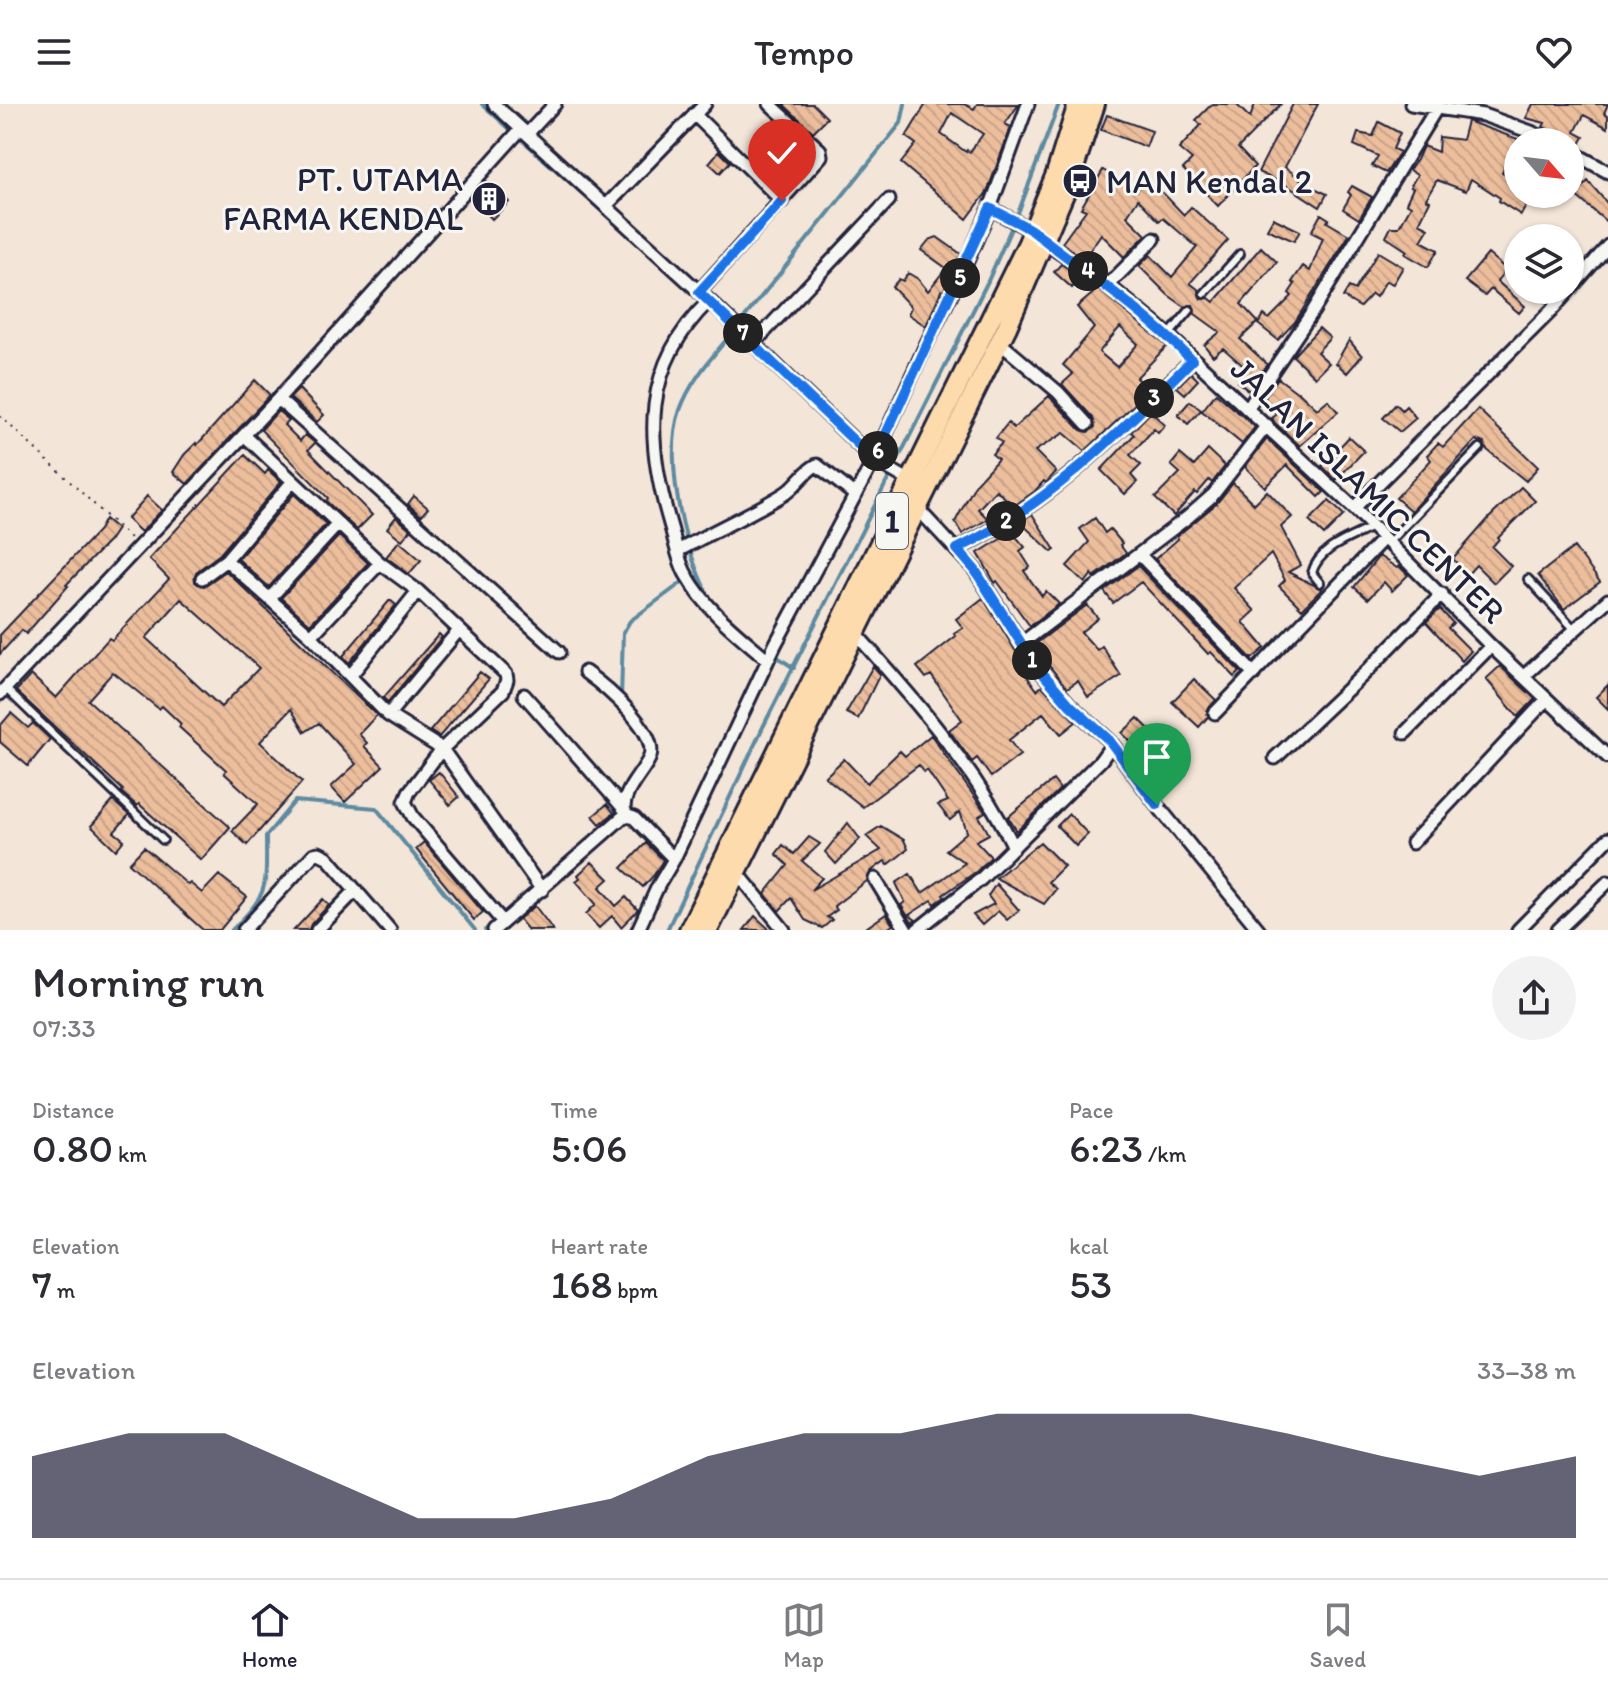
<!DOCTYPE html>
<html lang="en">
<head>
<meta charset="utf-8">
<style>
  body { margin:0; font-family:Itim,sans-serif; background:#f2f2f3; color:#2b2b33; height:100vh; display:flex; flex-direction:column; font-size:30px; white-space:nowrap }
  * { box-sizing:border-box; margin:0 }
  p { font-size:26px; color:#7c7c81 }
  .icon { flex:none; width:44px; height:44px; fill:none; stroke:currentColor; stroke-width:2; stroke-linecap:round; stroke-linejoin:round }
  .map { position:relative; height:826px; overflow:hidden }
  .sheet { display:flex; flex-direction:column; background:#fff; flex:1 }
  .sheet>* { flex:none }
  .needle { width:52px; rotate:118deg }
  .buttons { position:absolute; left:1504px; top:24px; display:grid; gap:16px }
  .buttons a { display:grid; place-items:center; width:80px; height:80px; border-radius:50%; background:#fff; box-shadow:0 2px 6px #0004; font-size:40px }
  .pin { position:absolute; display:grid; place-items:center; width:68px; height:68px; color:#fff; margin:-82px -34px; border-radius:50% 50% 50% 0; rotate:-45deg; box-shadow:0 0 8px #0007 }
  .pin .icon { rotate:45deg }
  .km { position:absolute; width:40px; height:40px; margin:-20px; border-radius:50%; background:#222; color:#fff; font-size:22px; line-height:40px; text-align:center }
  .round { display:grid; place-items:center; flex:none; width:84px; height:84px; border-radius:42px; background:#f2f2f3 }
  .overview { display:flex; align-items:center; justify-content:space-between; height:136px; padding:0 32px }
  h1 { font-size:44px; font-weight:600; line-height:60px }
  .metrics { display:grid; grid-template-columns:repeat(3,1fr); gap:12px; height:136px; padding:8px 32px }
  .metrics div { display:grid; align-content:center }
  .metrics b { font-size:40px; font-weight:600 }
  .metrics small { font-size:22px; font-weight:400 }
  .metrics p { font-size:22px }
  .chart { height:224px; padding:16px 32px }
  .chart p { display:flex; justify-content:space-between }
  .chart svg { width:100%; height:144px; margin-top:8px; fill:#22223b; opacity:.7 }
  header { display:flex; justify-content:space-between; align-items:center; height:104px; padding:0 32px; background:#fff; font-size:36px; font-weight:600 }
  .tab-bar { display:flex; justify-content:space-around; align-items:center; height:112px; border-top:2px solid #e1e1e2; background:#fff; font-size:22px; color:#7c7c81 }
  .tab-bar a { display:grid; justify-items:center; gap:4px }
  .tab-bar .on { color:#22223b }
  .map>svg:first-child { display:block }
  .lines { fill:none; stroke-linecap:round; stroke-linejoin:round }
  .stream { stroke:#5d8aa0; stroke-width:4 }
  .building { fill:url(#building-back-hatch); stroke:#22223b; stroke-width:2; fill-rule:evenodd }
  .service-casing { stroke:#22223b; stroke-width:12 }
  .minor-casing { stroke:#22223b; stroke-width:17 }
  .trunk-casing { stroke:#22223b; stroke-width:24 }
  .path { stroke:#22223b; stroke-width:2; stroke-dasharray:2 6; stroke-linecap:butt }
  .service { stroke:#f6f6f2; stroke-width:6 }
  .minor { stroke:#f6f6f2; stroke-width:11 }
  .trunk { stroke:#fedbac; stroke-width:18 }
  .route-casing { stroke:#fff; stroke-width:16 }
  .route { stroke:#1a73e8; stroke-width:10 }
  .labels { text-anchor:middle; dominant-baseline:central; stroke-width:6; stroke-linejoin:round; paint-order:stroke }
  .shield { fill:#f6f6f2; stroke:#626272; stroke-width:2 }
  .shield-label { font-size:32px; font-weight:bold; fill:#22223b }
  .poi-label { font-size:34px; fill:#22223b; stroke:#f6f6f2; text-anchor:end }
  .street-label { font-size:34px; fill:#22223b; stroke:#f6f6f2 }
</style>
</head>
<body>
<header><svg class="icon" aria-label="menu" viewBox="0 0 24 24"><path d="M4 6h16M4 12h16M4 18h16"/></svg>Tempo<svg class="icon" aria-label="heart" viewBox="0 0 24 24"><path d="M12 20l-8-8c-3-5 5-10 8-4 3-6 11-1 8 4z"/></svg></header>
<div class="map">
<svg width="1608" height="826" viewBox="0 0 1608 826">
  <defs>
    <pattern id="building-back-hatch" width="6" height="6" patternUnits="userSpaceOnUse" patternTransform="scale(2)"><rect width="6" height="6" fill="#ecbe9c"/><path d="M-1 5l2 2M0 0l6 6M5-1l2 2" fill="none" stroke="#caa387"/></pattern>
  </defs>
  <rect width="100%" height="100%" fill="#f3e5d8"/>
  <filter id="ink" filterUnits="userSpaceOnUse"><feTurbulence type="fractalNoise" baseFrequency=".0125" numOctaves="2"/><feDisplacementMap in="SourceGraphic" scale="16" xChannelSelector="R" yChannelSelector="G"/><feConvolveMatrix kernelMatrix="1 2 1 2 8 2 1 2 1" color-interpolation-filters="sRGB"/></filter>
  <g filter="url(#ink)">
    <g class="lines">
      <path class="stream" d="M482 0 512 27
        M519 33 663 162
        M740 219 901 19 905 0
        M714 501C686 458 662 356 680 306 691 275 715 250 735 225
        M756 539 794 564
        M621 594 623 529 630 517 684 477
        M608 720 619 700
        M232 826C270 788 266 784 266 732L295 697 376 704 475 826
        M485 826 496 817
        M667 826 763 623 988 177 1020 104 1059 0"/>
    </g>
    <path class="building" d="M783 0H813L827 14 813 28Z
      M926 0H964L974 5 977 0H1019L1005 20 1011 23 987 88 967 115 901 59 916 40 906 33ZM952 9 983 30 970 48 967 46 966 48 941 30Z
      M1212 0H1236L1250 14 1255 0H1281L1238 44 1255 62 1218 102 1183 65 1192 56 1179 45 1201 21 1196 16Z
      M1293 0H1318L1285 63 1308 81 1327 90 1320 103 1286 81 1258 68Z
      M1533 0H1608L1604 9 1608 11V24L1584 11 1575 28 1584 33 1579 42 1543 23 1545 19 1526 14Z
      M1107 11 1152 27 1146 43 1101 26Z
      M1467 17 1518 35 1502 68 1518 77V90H1533L1521 111 1499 97 1500 94 1471 75 1466 87 1437 76 1426 95 1430 97 1419 119 1429 124 1421 137 1438 146 1428 163 1405 150 1407 147 1386 133 1391 123H1399L1411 102 1406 99 1413 84 1410 83 1417 71 1409 66 1417 56 1423 42 1438 48 1439 33 1462 36Z
      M1379 18 1400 29 1393 45 1400 48 1386 69 1372 62 1378 52 1354 41 1358 29 1373 32Z
      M719 47 730 58 720 69 709 59Z
      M1103 66 1137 87 1143 78 1163 89 1184 111 1191 103 1228 136 1190 179 1199 186 1201 195 1209 194 1214 198 1261 143 1277 158 1241 200 1258 218 1240 235 1267 260 1249 287 1238 278 1248 266 1223 244 1213 252 1204 241 1220 228 1195 210 1193 201 1185 203 1168 191 1139 162 1150 151 1172 173 1197 143 1163 114 1159 117 1138 95 1127 112 1146 131 1124 153 1101 130 1084 155 1062 139 1086 106 1081 104Z
      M486 77 509 98 492 115 471 93Z
      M1588 77 1608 100V119L1575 91Z
      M1352 82 1372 93 1359 115 1343 105 1351 91 1348 88Z
      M1321 110 1329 115 1327 118 1349 131 1295 218 1278 236 1258 220 1264 211 1269 215 1292 192 1289 189 1295 180 1292 178 1303 162 1310 167 1323 134 1311 128Z
      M1273 114 1300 127 1294 137 1267 125Z
      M937 133 961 150 952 168 948 165 945 173 949 176 942 189 941 187 926 222 908 210 911 203 892 183 899 175 903 177 908 169 918 175 928 187 946 164 921 146 929 136Z
      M1378 148 1403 163 1393 180 1386 177 1376 193 1372 190 1360 203 1343 193 1349 183 1355 186Z
      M1488 150 1506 165 1497 177 1525 202 1519 209 1491 185 1485 192 1465 177Z
      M1061 160 1081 173 1072 184 1054 168Z
      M1098 185 1167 242 1136 274 1142 280 1132 291 1138 297 1085 347 1064 329 1035 347 1056 368 1046 379 1044 377 1035 387 1014 402 996 386 978 405 988 415 962 430 955 418 976 379 998 355 992 350 1002 339 996 334 1008 319 1014 324 1049 292 1081 326 1088 328 1095 323 1093 314 1062 280 1073 270 1063 261 1094 224 1077 203ZM1120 223 1138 240 1117 263 1099 248Z
      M1534 186H1557L1546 198Z
      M1319 224 1330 234 1317 248 1329 259 1315 273 1293 252Z
      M1349 236 1362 252 1347 269 1336 259Z
      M1191 269 1198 276 1185 290 1177 283Z
      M1278 274 1298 289 1299 288 1317 305 1328 296 1338 308 1300 342 1275 319 1272 314 1276 311 1264 295Z
      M255 276 270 291 187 380 173 368 184 351 196 339 197 341Z
      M299 285 324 311 317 318 290 294Z
      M1216 289 1255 323 1242 340 1202 307Z
      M1190 297 1201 306 1188 320 1178 311Z
      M1396 300 1402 306 1406 302 1416 314 1400 328 1383 314Z
      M1478 305 1538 363 1526 377 1486 345 1484 339 1476 336 1411 407 1396 394 1431 356 1427 351 1438 339 1443 343Z
      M278 307 289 316 284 321 300 337 305 331 315 339 308 346 372 411 357 426 326 397 328 394 261 326Z
      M1151 308 1165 321 1158 329 1154 325 1130 351 1141 361 1131 371 1137 378 1125 390 1101 366 1134 331 1131 328Z
      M1349 333 1364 347 1336 376 1322 362Z
      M1267 335 1324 388 1319 393 1287 361 1265 383 1245 363Z
      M1208 346 1225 362 1212 379 1209 376 1197 390 1195 388 1174 412 1155 394 1180 369 1171 361 1180 350 1194 362Z
      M245 351 265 370 268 366 281 378 220 450 196 468 195 478 204 482 226 467 372 607 377 611 359 630 367 639 364 642 383 662 345 698 331 683 356 660 319 619 305 628 291 605 260 638 302 678 247 741 232 727 258 700 224 669 226 666 179 623 181 620 162 602 159 605 113 568 88 596 230 723 201 756 139 700 137 702 121 688 123 686 16 587 31 571 56 594 109 534 112 536 169 475 149 455ZM181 495 259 564 221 603 146 534Z
      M1233 379 1254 400 1267 387 1292 413 1281 423 1301 461 1288 468 1322 485 1302 505 1279 482 1285 476 1271 450 1234 484 1255 507 1243 518 1265 544 1252 555 1155 455 1178 435 1177 432 1216 400Z
      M1521 383 1535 397 1498 434 1499 435 1492 443 1511 462 1494 479 1476 461 1467 471 1453 455 1489 414Z
      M294 390 326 420 269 483 238 455Z
      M147 392 162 406 141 428 127 415Z
      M414 392 428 404 421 412 408 400Z
      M1329 397 1344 411 1324 431 1309 417Z
      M1032 410 1055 446 1052 448 1020 418Z
      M396 413 411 426 402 436 387 424Z
      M1095 414 1105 429 1110 425 1122 439 1120 441 1126 449 1094 473 1092 470 1085 479 1067 462 1089 438 1080 425Z
      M105 415 117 425 109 437 66 481 68 482 26 530 22 526 0 550V531L99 426Z
      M1012 428 1025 443 1020 447 1030 463 1024 467 1042 492 1046 487 1059 500 1030 522 997 477 995 479 978 449Z
      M339 432 368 459 310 520 281 494Z
      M399 437 421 456 409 470 386 453Z
      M1574 443 1600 478 1564 505 1538 471Z
      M1379 452 1397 464 1399 462 1408 471 1392 487 1384 478 1368 495 1354 483Z
      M1138 462 1240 568 1235 573 1211 548 1208 550 1141 478 1113 499 1104 487Z
      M983 494 1020 554 1019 561 1037 586 1042 582 1076 618 1061 630 1043 609 1009 636 1020 651 991 673 977 654 972 658 949 626 962 616 931 571 926 574 917 563 956 532 954 530 963 524 956 515Z
      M390 496 396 501 349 559 343 552Z
      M1087 501 1098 514 1081 528 1097 546 1102 542 1121 572 1088 593 1078 577 1067 584 1033 542Z
      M1440 505 1453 519 1448 524 1471 547 1462 557 1426 518Z
      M439 530 442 533 388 598 383 594Z
      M873 562 880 570 858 615 846 609Z
      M1500 562 1535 595 1518 613 1486 575Z
      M480 568 489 575 463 605 439 633 430 627Z
      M1194 575 1216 596 1207 606 1208 613 1199 623 1172 598Z
      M1608 581V605L1596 593Z
      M11 609 28 624 33 619 50 635 28 662 0 638V622Z
      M1138 614 1150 626 1134 641 1122 629Z
      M931 631 985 708 979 712 989 730 976 737 991 753 977 767 943 791 945 793 939 797 935 800 932 796 909 811 916 816 912 819 901 801 905 798 896 779 910 770 922 789 965 759 946 746 967 728 960 708 950 716 938 701 948 697 927 666 924 668 919 661 863 703 825 673 844 655 867 679 900 647 905 652Z
      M439 668 459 693 450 701 429 676Z
      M1053 676 1060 685 1017 727 1008 713Z
      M113 697 129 711 114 728 124 736 116 746 91 722Z
      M607 700 614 709 600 720 593 712Z
      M1069 710 1088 730 1076 742 1057 722Z
      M848 719 860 735 836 760 825 748Z
      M881 722 904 736 908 745 888 761 885 757 870 768 867 777 834 802 837 806 827 813 832 816 825 822 822 824 805 816 791 794 779 807 765 790 788 761 776 750 783 741 794 750 809 733 820 740 802 757 822 774 811 786 881 746 866 732Z
      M424 738 483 808 474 816 416 745Z
      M1040 738 1064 762 1048 778 1056 785 1044 800 996 774Z
      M646 739 663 756 654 771 643 783 622 764Z
      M144 743 188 781 190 779 202 789 219 771 247 793 220 826H203L129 759Z
      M592 758 609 775 600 783 616 802 626 793 638 806 621 823 612 812 599 824 586 810 596 800 576 777 580 774 578 771Z
      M996 780 1019 806 1007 816 998 807 982 821 973 811 994 800 988 792Z
      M323 795 329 801 311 820 309 826H294Z
      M535 802 553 826H528L519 815Z
      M886 810 893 821 885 826H863Z
      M755 812 770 826H744Z"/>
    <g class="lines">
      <defs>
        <path id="service" d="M1204 190 1240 150
          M1168 232 1190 206
          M1388 439 1480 344
          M1528 475 1576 527
          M1320 479 1312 469C1319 443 1351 434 1372 423
          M5 584 163 736"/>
        <path id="minor" d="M494 0 717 204 874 356 912 378
          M1411 0 1483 11 1531 28 1552 38
          M694 10 782 97
          M527 30 555 0
          M1570 47 1608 68
          M606 102 705 0
          M990 104 1033 127 1044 138 1108 181 1156 220 1354 404 1491 542 1608 653
          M1108 181 1154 135
          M699 188 821 52 820 46 770 0
          M709 197C642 262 645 335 670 420 675 436 678 458 687 472 708 508 737 529 768 556
          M999 238 1058 288 1087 320
          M754 239 889 96
          M278 295 559 548
          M1247 305 1313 207 1436 5
          M244 331 380 459 418 487 506 570 507 576 503 587 442 645 409 688 405 698 413 713 503 818
          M917 404 975 466 1033 558 1070 601 1109 636 1157 701 1259 826
          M1354 404 1551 207 1608 142
          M957 445C1049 401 1120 327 1192 256
          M678 447C713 427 750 411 784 390 797 382 804 367 817 361L855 391
          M1140 451 1254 570
          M226 456 311 532 388 611 442 645 542 786
          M202 474 226 456 293 377
          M270 494 338 420
          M856 530C915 596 975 664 1014 743
          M311 532 380 459
          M1022 539 1188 413 1213 391 1267 321
          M585 568C603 581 662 629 649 655 641 671 624 686 624 705
          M351 571 418 487
          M1524 572 1608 496
          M0 590 278 295 521 25
          M524 591 625 706
          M1215 609 1384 434
          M388 611 459 526
          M1405 629 1491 542
          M1275 654 1366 568 1442 490
          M1412 739 1547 595
          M737 768 784 826
          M875 775 906 826
          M244 826 314 750 319 749 327 753 390 826
          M317 826 356 786
          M494 826 625 711 634 714 674 755
          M638 826 658 782 674 755 775 541 874 356 925 243 964 164 990 104 1028 0
          M917 826 981 775 1101 656 1111 642
          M1518 826 1608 735
          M1558 826 1608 778"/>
        <path id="trunk" d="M689 826 1028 139 1056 70 1078 0
          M708 826 1007 223 1070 76 1095 0"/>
      </defs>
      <use href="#service" class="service-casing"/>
      <use href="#minor" class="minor-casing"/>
      <use href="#trunk" class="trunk-casing"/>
      <path class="path" d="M0 312 130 434"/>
      <use href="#service" class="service"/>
      <use href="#minor" class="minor"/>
      <use href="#trunk" class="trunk"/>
    </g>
  </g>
  <g class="lines" filter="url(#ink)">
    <defs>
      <path id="route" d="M782 97 699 188 874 356 990 104C1004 112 1021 119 1034 128 1090 171 1141 205 1192 256 1121 327 1049 401 957 445L975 466 1033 558 1070 601 1109 636 1157 701"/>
    </defs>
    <use href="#route" class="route-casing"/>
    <use href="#route" class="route"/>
  </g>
  <defs>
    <symbol id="bus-disc" viewBox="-11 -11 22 22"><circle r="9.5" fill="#22223b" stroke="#f6f6f2"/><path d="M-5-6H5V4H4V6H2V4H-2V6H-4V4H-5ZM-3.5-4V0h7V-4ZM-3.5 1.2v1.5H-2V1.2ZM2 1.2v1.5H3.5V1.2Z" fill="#fff"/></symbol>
    <symbol id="building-disc" viewBox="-11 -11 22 22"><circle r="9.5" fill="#22223b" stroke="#f6f6f2"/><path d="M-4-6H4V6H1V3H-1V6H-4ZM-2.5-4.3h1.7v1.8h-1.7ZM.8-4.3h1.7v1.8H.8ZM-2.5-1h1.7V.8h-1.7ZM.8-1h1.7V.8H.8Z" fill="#fff"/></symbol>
  </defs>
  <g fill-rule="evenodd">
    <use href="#bus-disc" x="1060" y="57" width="40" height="40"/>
    <use href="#building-disc" x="469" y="75" width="40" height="40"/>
  </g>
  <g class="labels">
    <rect class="shield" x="876" y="389" width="32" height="56" rx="6"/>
    <g class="shield-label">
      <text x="892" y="417">1</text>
    </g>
    <g class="poi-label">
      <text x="463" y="75">PT. UTAMA<tspan x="463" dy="39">FARMA KENDAL</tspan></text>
      <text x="1106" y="77" text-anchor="start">MAN Kendal 2</text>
    </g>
    <g class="street-label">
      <text transform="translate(1368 386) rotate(44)">JALAN ISLAMIC CENTER</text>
    </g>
  </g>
</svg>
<div class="buttons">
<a><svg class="needle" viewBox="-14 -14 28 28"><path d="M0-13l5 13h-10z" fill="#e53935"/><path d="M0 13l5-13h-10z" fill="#7c7c81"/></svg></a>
<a><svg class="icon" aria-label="layers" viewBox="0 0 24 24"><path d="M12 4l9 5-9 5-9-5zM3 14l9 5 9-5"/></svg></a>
</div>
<div class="pin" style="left:1157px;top:701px;background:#1e9e55"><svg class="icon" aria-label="arrive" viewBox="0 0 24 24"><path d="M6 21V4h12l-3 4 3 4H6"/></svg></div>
<div class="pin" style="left:782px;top:97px;background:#d93025"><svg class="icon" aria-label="check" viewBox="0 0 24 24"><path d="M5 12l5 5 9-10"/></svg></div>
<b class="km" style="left:1032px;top:556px">1</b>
<b class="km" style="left:1006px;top:417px">2</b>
<b class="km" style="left:1154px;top:294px">3</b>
<b class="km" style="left:1088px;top:167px">4</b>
<b class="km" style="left:960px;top:174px">5</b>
<b class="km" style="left:878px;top:347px">6</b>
<b class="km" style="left:743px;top:229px">7</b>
</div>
<section class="sheet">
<div class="overview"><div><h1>Morning run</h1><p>07:33</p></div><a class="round"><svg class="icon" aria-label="share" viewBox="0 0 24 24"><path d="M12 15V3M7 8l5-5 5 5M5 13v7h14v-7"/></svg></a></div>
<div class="metrics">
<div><p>Distance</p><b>0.80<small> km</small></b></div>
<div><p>Time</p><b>5:06</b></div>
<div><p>Pace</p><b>6:23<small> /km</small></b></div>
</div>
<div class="metrics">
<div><p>Elevation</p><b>7<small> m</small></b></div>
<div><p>Heart rate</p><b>168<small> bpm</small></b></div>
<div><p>kcal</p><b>53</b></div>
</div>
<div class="chart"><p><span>Elevation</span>33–38 m</p>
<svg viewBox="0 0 160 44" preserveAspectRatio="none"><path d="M0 44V19L10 12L20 12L30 25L40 38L50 38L60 32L70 19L80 12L90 12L100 6L110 6L120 6L130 12L140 19L150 25L160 19V44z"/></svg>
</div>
</section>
<nav class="tab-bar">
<a class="on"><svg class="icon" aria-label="home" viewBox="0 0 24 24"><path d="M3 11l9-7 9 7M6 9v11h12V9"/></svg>Home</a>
<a><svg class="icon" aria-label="map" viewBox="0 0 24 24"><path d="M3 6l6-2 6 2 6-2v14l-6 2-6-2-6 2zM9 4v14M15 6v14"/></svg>Map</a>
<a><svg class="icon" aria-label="saved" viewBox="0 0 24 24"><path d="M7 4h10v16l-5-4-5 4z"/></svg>Saved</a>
</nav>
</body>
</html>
